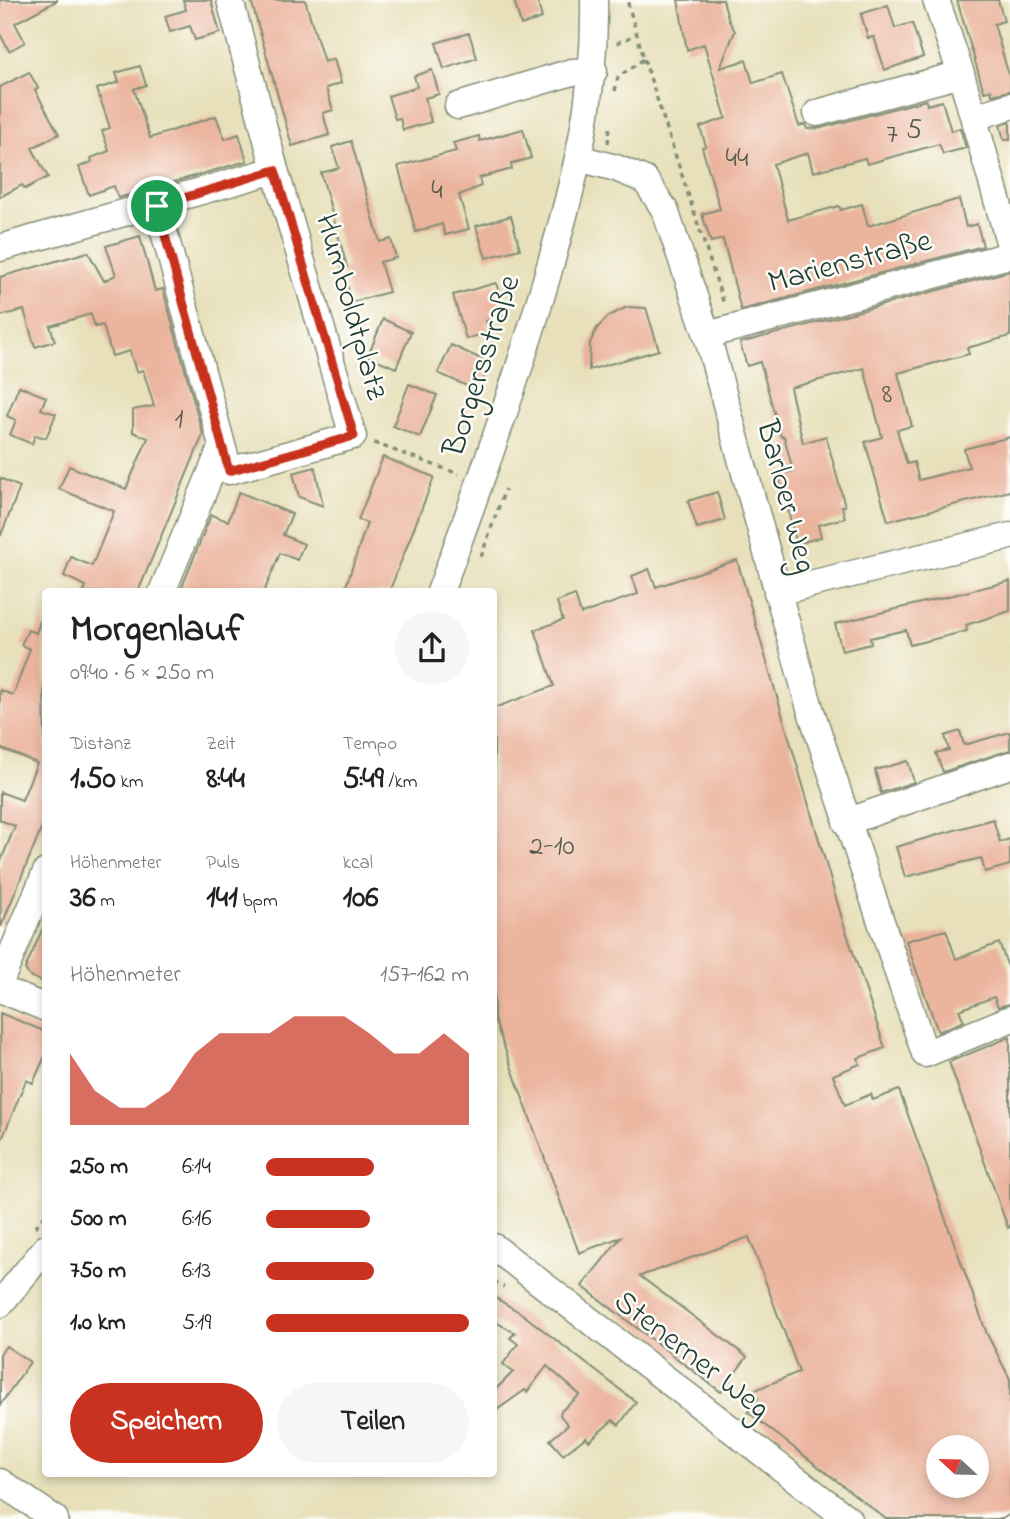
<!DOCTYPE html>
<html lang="de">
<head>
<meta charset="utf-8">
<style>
  body { margin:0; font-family:"Indie Flower",sans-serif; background:#f6f6f6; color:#222; height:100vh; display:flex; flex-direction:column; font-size:26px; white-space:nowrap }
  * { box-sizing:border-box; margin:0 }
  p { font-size:23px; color:#767676 }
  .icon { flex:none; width:38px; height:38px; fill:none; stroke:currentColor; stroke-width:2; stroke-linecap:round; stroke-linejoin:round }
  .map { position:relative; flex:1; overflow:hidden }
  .side { position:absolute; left:42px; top:588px; width:455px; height:889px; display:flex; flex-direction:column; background:#fff; border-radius:7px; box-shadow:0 4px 10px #0003 }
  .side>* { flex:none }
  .needle { width:46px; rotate:292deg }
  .fabs { position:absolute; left:926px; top:1435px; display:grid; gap:14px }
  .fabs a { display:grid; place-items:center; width:63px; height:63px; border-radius:50%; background:#fff; box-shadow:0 4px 10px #0003; font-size:35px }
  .pin { position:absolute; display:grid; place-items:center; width:60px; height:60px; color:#fff; margin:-30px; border:4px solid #fff; border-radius:50%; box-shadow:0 2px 7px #0007 }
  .round { display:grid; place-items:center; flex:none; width:74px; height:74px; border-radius:37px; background:#f6f6f6 }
  .head { display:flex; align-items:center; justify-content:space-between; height:119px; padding:0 28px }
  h1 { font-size:38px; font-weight:700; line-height:52px }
  .figures { display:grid; grid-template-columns:repeat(3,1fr); gap:10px; height:119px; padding:7px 28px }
  .figures div { display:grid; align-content:center }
  .figures b { font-size:30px; font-weight:700 }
  .figures small { font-size:19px; font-weight:400 }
  .figures p { font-size:19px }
  .chart { height:196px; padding:14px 28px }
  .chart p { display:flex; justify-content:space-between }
  .chart svg { width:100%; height:126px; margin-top:7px; fill:#c8321e; opacity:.7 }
  .action { display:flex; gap:14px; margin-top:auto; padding:14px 28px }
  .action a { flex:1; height:80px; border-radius:42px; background:#c8321e; color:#fff; font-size:28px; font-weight:700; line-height:80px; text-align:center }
  .action a+a { background:#f6f6f6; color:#222 }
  ul { padding:0 28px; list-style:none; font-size:23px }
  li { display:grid; grid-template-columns:112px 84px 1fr; align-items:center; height:52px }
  li i { height:18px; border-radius:9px; background:#c8321e }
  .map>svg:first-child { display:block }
  .building { fill:#ebb49d; fill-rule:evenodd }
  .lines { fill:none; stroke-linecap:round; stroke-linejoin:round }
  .minor-casing { stroke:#838e77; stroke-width:29 }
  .path { stroke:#838e77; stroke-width:3.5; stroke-dasharray:5 5; stroke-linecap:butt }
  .minor { stroke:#fff; stroke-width:26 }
  .route-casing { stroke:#fff; stroke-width:14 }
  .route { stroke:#c8321e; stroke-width:9 }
  .labels { text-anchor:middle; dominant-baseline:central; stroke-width:5; stroke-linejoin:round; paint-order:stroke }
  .number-label { font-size:28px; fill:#525b4e }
  .street-label { font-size:32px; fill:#1f3d34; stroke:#fdfcf7 }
</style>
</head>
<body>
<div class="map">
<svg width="1010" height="1519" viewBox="0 0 1010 1519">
  <rect width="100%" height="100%" fill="#fdfcf7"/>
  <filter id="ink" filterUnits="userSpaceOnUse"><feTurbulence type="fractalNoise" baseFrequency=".0143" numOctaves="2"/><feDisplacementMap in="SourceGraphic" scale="14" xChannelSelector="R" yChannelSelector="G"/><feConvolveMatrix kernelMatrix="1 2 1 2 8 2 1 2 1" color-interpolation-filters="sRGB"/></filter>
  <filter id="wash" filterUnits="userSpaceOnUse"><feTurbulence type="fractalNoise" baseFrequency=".00686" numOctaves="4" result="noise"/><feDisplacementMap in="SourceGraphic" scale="28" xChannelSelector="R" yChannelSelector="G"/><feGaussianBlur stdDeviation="1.57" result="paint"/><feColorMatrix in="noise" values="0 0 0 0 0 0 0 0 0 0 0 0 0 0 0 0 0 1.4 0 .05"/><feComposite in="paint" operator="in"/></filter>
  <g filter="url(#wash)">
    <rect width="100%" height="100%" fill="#e7e0ba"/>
    <g id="blocks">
      <path class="building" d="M0 0H58L15 23 25 42 9 51 0 34Z
        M183 0H211L220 33 195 40 190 26 170 32 165 16 186 10Z
        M251 0H305L324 62 334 59 341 83 326 88 333 110 323 113 329 135 292 146Z
        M514 0H537L542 18 521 25Z
        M678 0H723L729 21 735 31 720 68 746 60 753 83 782 74 799 126 805 124 807 129 821 128 926 100 927 105 942 101 951 131 960 128 966 148 943 154 939 144 867 164 865 158 813 172 808 153 773 164 788 220 839 206 841 210 862 204 868 226 959 199 966 227 977 224 983 246 741 310 723 239 711 242 702 214 720 209 702 147 706 146 700 127 726 118 704 44 687 50Z
        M957 0H998L1004 21 994 24 1010 79V91L992 95 991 90 984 92Z
        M888 5 895 28 912 23 923 57 885 70 874 37 868 38 861 14Z
        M469 33 477 58 444 69 436 43Z
        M140 66 146 85 134 89 150 138 216 116 225 139 239 134 247 161 118 198 114 186 89 195 79 167 92 162 91 158 109 151 102 131 110 128 97 89 119 82 116 73Z
        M432 70 439 94 425 98 431 122 403 130 400 118 395 119 388 96 417 87 414 76Z
        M29 72 38 88 35 90 59 134 32 148 48 177 25 189 22 185 0 197V87Z
        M1010 122V140H1004L1000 125Z
        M523 129 531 158 511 164 512 169 479 178 481 186 459 195 469 229 445 235 442 224 416 232 398 166 456 151 453 143 479 136 480 141Z
        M351 141 380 242 391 239 396 258 380 262 389 292 352 302 342 268 347 267 321 173 339 168 332 147Z
        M511 216 520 249 486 258 476 226Z
        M140 236 155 291 163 289 203 435 138 592H84L86 586 64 576 71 557 92 566 114 511 59 489 69 466 126 489 148 438 133 432V410L154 406 143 370 136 372 130 351 112 356 103 325 95 327 91 314 50 326 55 341 35 347 24 310 0 316V277L88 252 104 281 116 275 106 246Z
        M1010 271V336L967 348 969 354 898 373 912 426 897 430 907 464 914 462 919 480 969 467 964 449 1010 437V491L888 521 865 442 882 437 864 368 790 388 803 443 826 436 845 506H842L845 518 818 525 821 537 797 544 778 475 793 471 784 436 781 437 760 362 747 366 740 343Z
        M496 283 505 315 486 321 489 332 466 339 453 295Z
        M627 307 646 308 659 350 589 370 590 343 597 328 609 316Z
        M383 319 411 332 396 368 368 356Z
        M451 345 490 363 478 391 438 373Z
        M409 384 437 395 420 437 393 426Z
        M19 386 46 397 41 409 56 414 46 438 35 435 32 444 10 435 16 420 7 416Z
        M383 457 434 477 389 592H344L367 523 358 520Z
        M315 467 323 506 299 497 293 473Z
        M0 478 20 487 1 535 0 534Z
        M239 492 292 514 283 535 304 544 297 560 280 553 264 592H180L211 515 228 521Z
        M717 492 725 520 697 528 688 501Z
        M737 560 843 922 885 1048 858 1058 860 1064 833 1075 845 1105 871 1094 873 1100 899 1090 987 1334 1010 1379V1514L1002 1519H886L748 1412 758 1398 750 1392 799 1372 749 1237 640 1276 747 1357 721 1392 582 1286 621 1237 579 1253 494 1019V708L554 686 535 630 563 620 557 602 575 595 581 614 638 594 632 576 649 569 656 587ZM938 1447H976V1486H938Z
        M1010 581V611L966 625 967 631 910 645 906 630 870 638 871 644 842 651 835 624Z
        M43 613 46 817 1 927 0 863 15 826 0 820V792L22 800 37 763 0 748V690L13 695 30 649 21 645 28 630 36 633Z
        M960 731 964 745 1010 732V750L943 772 936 753 949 750 945 736Z
        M908 761 914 782 881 793 875 770Z
        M993 819 1000 842 1010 839V865L985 872 981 858 905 877 896 847Z
        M46 921V983L29 976 25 969Z
        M946 930 956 959 999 943 1010 972V1004L998 1007 994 997 959 1010 964 1021 938 1032 906 941Z
        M0 1013 46 1032V1054L33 1083 26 1080 1 1142Z
        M1010 1037V1227L1008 1228 949 1062Z
        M494 1297 521 1313 636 1402 619 1425 613 1420 589 1441 586 1437 563 1455 550 1440 568 1425 560 1415 561 1411 580 1395 547 1366 527 1392 525 1390 494 1412V1391L513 1372 503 1364 518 1344 510 1338 515 1333 494 1321Z
        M6 1346 30 1362 0 1405V1354Z"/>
    </g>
  </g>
  <g filter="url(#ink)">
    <use href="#blocks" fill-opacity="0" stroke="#838e77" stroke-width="2"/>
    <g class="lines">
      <defs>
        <path id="minor" d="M230 0 275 170
          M936 0 961 74 1010 245
          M458 106 572 72 594 71
          M817 113 961 74
          M974 117 1010 106
          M578 158 616 168 645 180 665 210 707 335 809 705 925 1054 1010 1019
          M0 248 275 170 353 436 229 471 157 206
          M707 335 1010 255
          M162 592 222 446
          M440 592C478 489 515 386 546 280 574 183 596 102 594 0
          M777 592 1010 536
          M846 822 1010 765
          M0 982 46 872
          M0 989 46 1008
          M494 1247 848 1519
          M0 1304 46 1248
          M0 1482 55 1519"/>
      </defs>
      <use href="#minor" class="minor-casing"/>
      <path class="path" d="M617 43 636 35
        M644 59 724 304
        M615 91 618 77 644 59 627 0
        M608 143 610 126
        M374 443 459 474
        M481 557 505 489
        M35 1227 46 1215
        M494 1281 504 1287"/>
      <use href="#minor" class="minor"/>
    </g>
  </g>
  <g class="lines" filter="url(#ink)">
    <defs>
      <path id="route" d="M275 170 354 436 229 471 157 206Z"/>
    </defs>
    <use href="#route" class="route-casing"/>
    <use href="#route" class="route"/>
  </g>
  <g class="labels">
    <g class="number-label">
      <text x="914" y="130">5</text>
      <text x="892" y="135">7</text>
      <text x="737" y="159">44</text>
      <text x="437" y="191">4</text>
      <text x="887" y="395">8</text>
      <text x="179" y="420">1</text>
      <text x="552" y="847">2-10</text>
    </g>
    <g class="street-label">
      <text transform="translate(850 263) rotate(-15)">Marienstraße</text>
      <text transform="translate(350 307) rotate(74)">Humboldtplatz</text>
      <text transform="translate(483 366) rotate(-72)">Borgersstraße</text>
      <text transform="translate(785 497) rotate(75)">Barloer Weg</text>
      <text transform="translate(691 1356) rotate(38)">Stenerner Weg</text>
    </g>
  </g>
</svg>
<div class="fabs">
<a><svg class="needle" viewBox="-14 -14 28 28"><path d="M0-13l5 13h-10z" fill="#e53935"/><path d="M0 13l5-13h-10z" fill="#767676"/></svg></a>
</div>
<div class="pin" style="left:157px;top:206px;background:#1e9e55"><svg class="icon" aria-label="arrive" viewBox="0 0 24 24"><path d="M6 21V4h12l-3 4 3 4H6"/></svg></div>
<section class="side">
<div class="head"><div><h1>Morgenlauf</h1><p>09:40 · 6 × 250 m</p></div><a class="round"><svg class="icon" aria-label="share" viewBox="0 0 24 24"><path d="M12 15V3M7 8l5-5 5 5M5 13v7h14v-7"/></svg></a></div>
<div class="figures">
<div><p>Distanz</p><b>1.50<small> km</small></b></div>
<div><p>Zeit</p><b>8:44</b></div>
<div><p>Tempo</p><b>5:49<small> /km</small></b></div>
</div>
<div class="figures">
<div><p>Höhenmeter</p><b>36<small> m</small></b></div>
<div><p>Puls</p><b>141<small> bpm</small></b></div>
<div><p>kcal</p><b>106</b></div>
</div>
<div class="chart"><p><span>Höhenmeter</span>157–162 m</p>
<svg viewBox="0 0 160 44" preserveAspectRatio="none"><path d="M0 44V19L10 32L20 38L30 38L40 32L50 19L60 12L70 12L80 12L90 6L100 6L110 6L120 12L130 19L140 19L150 12L160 19V44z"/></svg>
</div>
<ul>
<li><b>250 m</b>6:14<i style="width:53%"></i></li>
<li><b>500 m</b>6:16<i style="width:51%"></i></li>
<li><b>750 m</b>6:13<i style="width:53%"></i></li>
<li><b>1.0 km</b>5:19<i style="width:100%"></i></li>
</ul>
<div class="action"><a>Speichern</a><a>Teilen</a></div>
</section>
</div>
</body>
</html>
